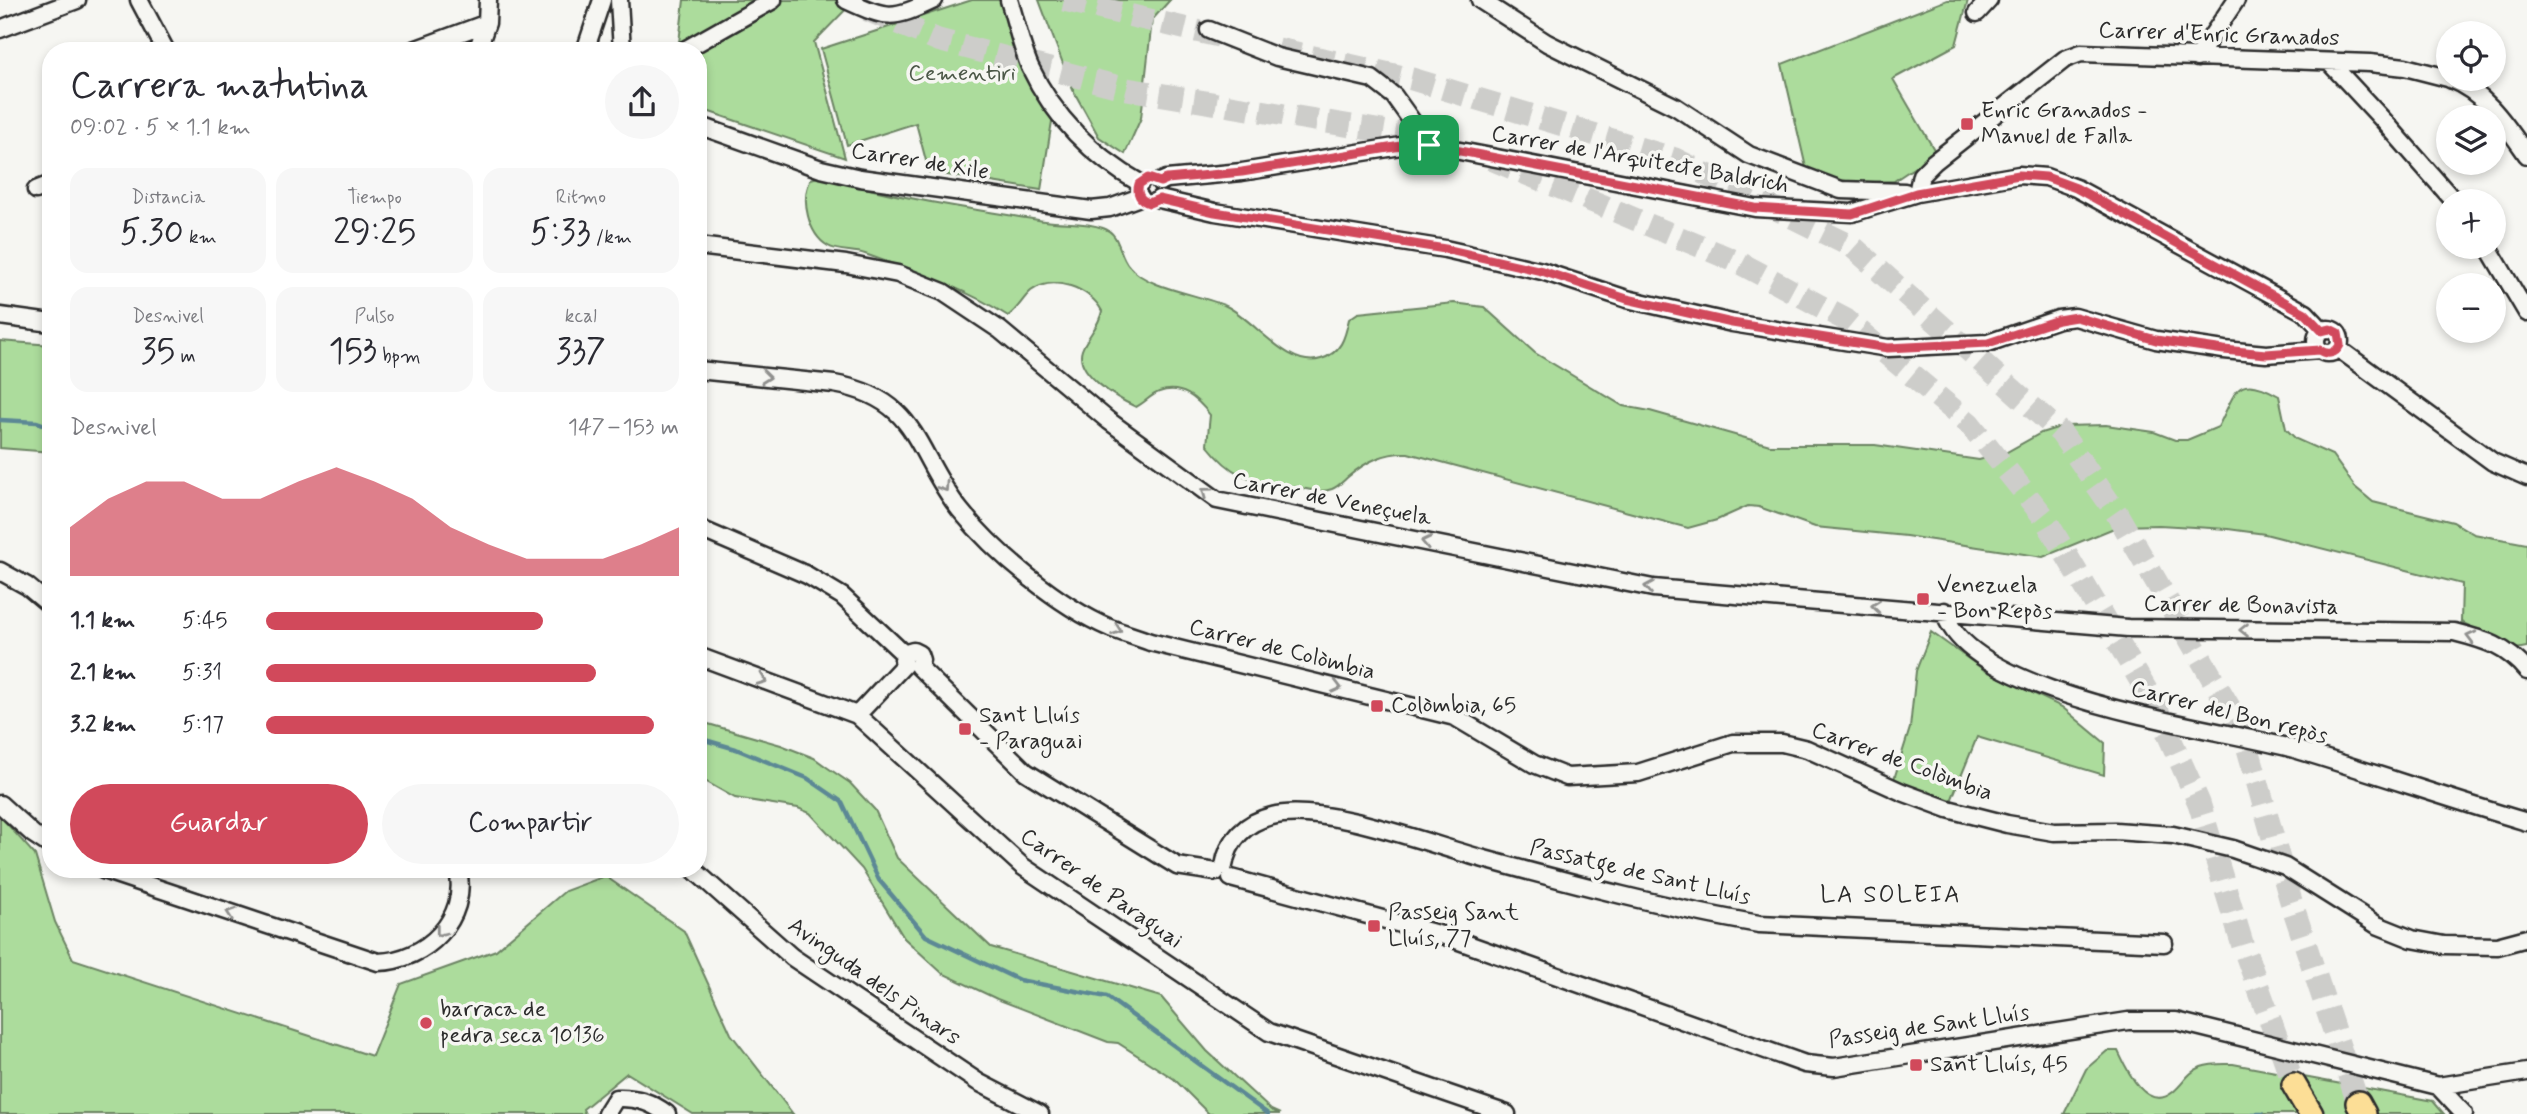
<!DOCTYPE html>
<html lang="es">
<head>
<meta charset="utf-8">
<style>
  body { margin:0; font-family:Mynerve,sans-serif; background:#f7f7f7; color:#2b2b33; height:100vh; display:flex; flex-direction:column; font-size:26px; white-space:nowrap }
  * { box-sizing:border-box; margin:0 }
  p { font-size:23px; color:#7c7c81 }
  .icon { flex:none; width:38px; height:38px; fill:none; stroke:currentColor; stroke-width:2; stroke-linecap:round; stroke-linejoin:round }
  .map { position:relative; flex:1; overflow:hidden }
  .details { position:absolute; left:42px; top:42px; width:665px; height:836px; display:flex; flex-direction:column; background:#fff; border-radius:28px; box-shadow:0 4px 10px #0003 }
  .details>* { flex:none }
  .buttons { position:absolute; left:2436px; top:21px; display:grid; gap:14px }
  .buttons a { display:grid; place-items:center; width:70px; height:70px; border-radius:50%; background:#fff; box-shadow:0 4px 10px #0003; font-size:35px }
  .pin { position:absolute; display:grid; place-items:center; width:60px; height:60px; color:#fff; margin:-30px; border-radius:14px; box-shadow:0 4px 10px #0006 }
  .round { display:grid; place-items:center; flex:none; width:74px; height:74px; border-radius:37px; background:#f7f7f7 }
  .headline { display:flex; align-items:center; justify-content:space-between; height:119px; padding:0 28px }
  h1 { font-size:38px; font-weight:600; line-height:52px }
  .stats { display:grid; grid-template-columns:repeat(3,1fr); gap:10px; height:119px; padding:7px 28px }
  .stats div { display:grid; align-content:center; border-radius:18px; background:#f7f7f7; text-align:center }
  .stats b { font-size:35px; font-weight:600 }
  .stats small { font-size:19px; font-weight:400 }
  .stats p { font-size:19px }
  .chart { height:196px; padding:14px 28px }
  .chart p { display:flex; justify-content:space-between }
  .chart svg { width:100%; height:126px; margin-top:7px; fill:#d1495b; opacity:.7 }
  .cta { display:flex; gap:14px; margin-top:auto; padding:14px 28px }
  .cta a { flex:1; height:80px; border-radius:42px; background:#d1495b; color:#fff; font-size:28px; font-weight:600; line-height:80px; text-align:center }
  .cta a+a { background:#f7f7f7; color:#2b2b33 }
  ul { padding:0 28px; list-style:none; font-size:23px }
  li { display:grid; grid-template-columns:112px 84px 1fr; align-items:center; height:52px }
  li i { height:18px; border-radius:9px; background:#d1495b }
  .map>svg:first-child { display:block }
  .green { fill:#acdc9c; stroke:#6c8464; stroke-width:2 }
  .lines { fill:none; stroke-linecap:round; stroke-linejoin:round }
  .stream { stroke:#5b8895; stroke-width:4.5 }
  .highway-tunnel { stroke:#cdcdca; stroke-width:23; stroke-dasharray:23 11; stroke-linecap:butt }
  .minor-casing { stroke:#2b2b2b; stroke-width:21 }
  .highway-casing { stroke:#2b2b2b; stroke-width:28 }
  .minor { stroke:#f6f6f2; stroke-width:16 }
  .highway { stroke:#fcde96; stroke-width:23 }
  .oneway { stroke:#90908e }
  .route-casing { stroke:#fff; stroke-width:14 }
  .route { stroke:#d1495b; stroke-width:9 }
  .poi-dot { fill:#d1495b; stroke:#f6f6f2; stroke-width:2.5 }
  .labels { text-anchor:middle; dominant-baseline:central; stroke-width:7; stroke-linejoin:round; paint-order:stroke }
  .street-label { font-size:23px; fill:#2b2b2b; stroke:#f6f6f2 }
  .park-label { font-size:23px; fill:#4b5747; stroke:#f6f6f2 }
  .poi-label { font-size:23px; fill:#2b2b2b; stroke:#f6f6f2; text-anchor:start }
  .neighbourhood-label { font-size:24px; letter-spacing:2px; fill:#2b2b2b; stroke:#f6f6f2 }
</style>
</head>
<body>
<div class="map">
<svg width="2527" height="1114" viewBox="0 0 2527 1114">
  <rect width="100%" height="100%" fill="#f6f6f2"/>
  <filter id="ink" filterUnits="userSpaceOnUse"><feTurbulence type="fractalNoise" baseFrequency=".0143" numOctaves="2"/><feDisplacementMap in="SourceGraphic" scale="14" xChannelSelector="R" yChannelSelector="G"/><feConvolveMatrix kernelMatrix="1 2 1 2 8 2 1 2 1" color-interpolation-filters="sRGB"/></filter>
  <g filter="url(#ink)">
    <path class="green" d="M684 0H855L814 42 845 158 698 108V51H678Z
      M972 0H1006L1053 115 1041 190 929 172 916 123 847 145 821 49Z
      M1039 0H1170L1152 20 1141 118 1125 154 1099 137 1073 90Z
      M1947 0H1968L1956 45 1893 79 1936 153 1894 181 1855 183 1807 172 1782 64Z
      M821 176C893 198 970 209 1045 221 1064 224 1084 221 1103 228 1121 234 1118 254 1129 266 1147 289 1200 294 1226 306 1253 318 1288 370 1321 359 1341 353 1345 338 1349 319L1358 313 1454 303 1484 307 1535 353 1623 406 1650 411 1770 445H1875L1979 460 2005 453 2041 433 2063 426 2106 425 2154 432 2175 440H2187L2218 427C2235 396 2234 370 2279 396L2286 429 2296 439 2332 455 2355 487 2373 502 2453 522 2474 534 2527 544V647L2516 649 2461 622 2462 584 2265 534 2228 529 2159 525 2119 526 2043 557 1906 536 1815 527 1759 507 1748 506 1717 520 1688 528 1408 453C1385 452 1367 461 1349 476 1344 480 1339 486 1332 489 1321 493 1312 490 1301 488 1255 479 1238 484 1207 445L1210 415C1197 398 1181 384 1159 392 1151 395 1144 403 1136 407 1118 399 1074 373 1082 350 1087 336 1099 327 1102 311 1090 288 1053 274 1031 291 1022 299 1018 309 1008 316 966 288 913 271 865 254 854 250 838 252 828 246 808 234 800 199 811 179Z
      M0 341 51 345V452L0 448Z
      M1931 632 1984 670 2062 707 2105 743 2104 775 1977 737 1951 801 1912 790 1894 779 1910 728 1916 671Z
      M698 721 781 745 814 758 828 768 850 783 875 810 897 858 991 947 1161 997 1207 1051 1271 1110 1280 1114H1209L1174 1079 1118 1043 1108 1042 997 999 942 973 904 938 862 869 810 813 798 808 735 798 698 777Z
      M0 816 35 855 55 922 73 959 372 1056 401 984 496 950 565 891 605 876 684 931 731 1034 793 1114H693L627 1073 583 1109 585 1114H0Z
      M2107 1051H2118C2126 1068 2146 1114 2173 1092 2184 1083 2187 1073 2201 1067 2212 1063 2222 1064 2233 1064L2433 1101 2444 1114H2064L2086 1069Z"/>
    <g class="lines">
      <path class="stream" d="M0 420 37 422 51 427
        M698 738 736 749 807 778 842 802 879 880 926 936 1019 980 1107 997 1268 1114
        M2252 1114H2262"/>
      <path class="highway-tunnel" d="M1064 0 1231 39
        M867 10 938 40 1127 89 1443 141
        M1278 49 1412 79 1675 159 1853 247 2061 433 2117 514 2243 731 2290 898 2358 1103
        M1491 159 1740 263 1846 320 1969 423 2044 517 2155 705 2199 803 2243 946 2294 1085"/>
      <defs>
        <path id="minor" d="M139 0 166 51
          M619 0 622 51
          M846 0C887 19 892 20 934 0
          M1009 0C1016 22 1021 46 1030 67 1053 116 1093 157 1140 183
          M1480 0 1547 43 1676 107 1749 155 1841 190 1905 192
          M1977 13 1989 0
          M0 29 77 0
          M1209 30 1277 57 1372 79 1394 96 1429 145
          M411 51 487 23
          M477 51 487 23 488 0
          M585 51 602 0
          M683 51 773 0
          M2197 58 2236 0
          M2330 63 2384 121 2454 201
          M2450 79C2486 93 2506 125 2527 155
          M698 125 821 169 860 178 1091 210 1110 208 1140 197
          M1160 182 1167 179 1242 172 1407 145H1429L1755 208 1852 213 1917 193 2019 175 2046 177 2076 188 2306 313 2322 330
          M36 190 51 184
          M1917 193 1921 175 1934 162 2065 59 2081 53 2370 63 2405 67 2448 78
          M1159 199 1215 212 1445 249 1542 271 1627 299 1732 323 1888 348 1988 343 2058 319 2075 317 2156 340 2224 350 2266 354 2320 350
          M698 246 846 264 898 274 943 292 1000 330 1109 421 1217 500 1653 588 2128 628 2454 632C2486 640 2506 646 2527 671
          M2488 247 2527 313
          M0 316 51 323
          M2316 341a12 12 0 1 1 24 0a12 12 0 1 1-24 0Z
          M2339 349 2493 462 2527 477
          M698 370 834 384C920 399 914 452 960 510 995 553 1058 606 1110 628 1123 633 1137 637 1150 642L1455 717 1534 764 1567 777 1638 773 1733 743H1782L1807 749 1902 792 1948 809 2007 824 2054 832 2115 831 2173 835 2233 849 2285 867 2377 925 2412 939 2444 945 2497 946 2527 938
          M698 528 807 575 842 596 904 654
          M0 571 27 586 51 606
          M1944 611C1968 698 2216 727 2294 749 2372 772 2449 799 2527 822
          M698 656 857 715 1022 866 1269 1032 1507 1114
          M918 666 1026 772 1177 866 1216 872
          M857 715 904 665 903 660 906 653 913 651 919 654 921 660 918 666
          M0 804 33 834 51 846
          M1224 866C1228 840 1246 822 1272 816 1323 803 1431 845 1484 859 1575 884 1667 908 1759 924L2164 943
          M103 870 378 962C426 961 469 919 458 870
          M694 870 792 957 978 1082 1040 1114
          M1231 878 1445 936 1805 1064 1834 1067 2128 1021H2176L2438 1086 2527 1072
          M2438 1086 2464 1114
          M606 1114 616 1098C636 1097 651 1102 667 1114"/>
        <path id="highway" d="M2294 1085 2311 1114
          M2358 1103 2364 1114"/>
      </defs>
      <use href="#minor" class="minor-casing"/>
      <use href="#highway" class="highway-casing"/>
      <use href="#minor" class="minor"/>
      <use href="#highway" class="highway"/>
    </g>
    <defs><path id="oneway-chevron" d="M-2-3.5L2.5 0L-2 3.5" fill="none" stroke-width="1.6" stroke-linecap="round" stroke-linejoin="round" transform="scale(1.75)"/></defs>
    <g class="oneway">
      <use href="#oneway-chevron" transform="translate(766 377) rotate(6)"/>
      <use href="#oneway-chevron" transform="translate(944 487) rotate(56)"/>
      <use href="#oneway-chevron" transform="translate(1206 492) rotate(-144)"/>
      <use href="#oneway-chevron" transform="translate(1426 542) rotate(-168)"/>
      <use href="#oneway-chevron" transform="translate(1649 587) rotate(-171)"/>
      <use href="#oneway-chevron" transform="translate(1876 606) rotate(-175)"/>
      <use href="#oneway-chevron" transform="translate(1117 630) rotate(20)"/>
      <use href="#oneway-chevron" transform="translate(2244 630) rotate(180)"/>
      <use href="#oneway-chevron" transform="translate(2471 637) rotate(-166)"/>
      <use href="#oneway-chevron" transform="translate(762 680) rotate(21)"/>
      <use href="#oneway-chevron" transform="translate(1337 687) rotate(14)"/>
      <use href="#oneway-chevron" transform="translate(231 913) rotate(-161)"/>
      <use href="#oneway-chevron" transform="translate(440 932) rotate(128)"/>
    </g>
  </g>
  <g class="lines" filter="url(#ink)">
    <defs>
      <path id="route" d="M1407 145H1429L1755 208 1852 214 1916 193 2019 175 2046 177 2076 188 2305 313 2322 331 2330 329 2338 333 2340 345C2336 353 2328 356 2320 350L2266 354 2224 350 2156 340 2076 317 2058 320 1988 343 1888 348 1732 323 1627 299 1542 271 1445 249 1215 212 1159 199 1149 203C1140 200 1136 194 1139 184L1148 178 1160 182 1167 179 1242 172Z"/>
    </defs>
    <use href="#route" class="route-casing"/>
    <use href="#route" class="route"/>
  </g>
  <g class="poi-dot">
    <rect x="1960" y="117" width="14" height="14" rx="3.5"/>
    <rect x="1916" y="592" width="14" height="14" rx="3.5"/>
    <rect x="1370" y="699" width="14" height="14" rx="3.5"/>
    <rect x="958" y="722" width="14" height="14" rx="3.5"/>
    <rect x="1367" y="919" width="14" height="14" rx="3.5"/>
    <circle cx="426" cy="1023" r="7"/>
    <rect x="1909" y="1058" width="14" height="14" rx="3.5"/>
  </g>
  <g class="labels">
    <g class="street-label">
      <text transform="translate(2219 35) rotate(2)">Carrer d'Enric Granados</text>
      <text transform="translate(1640 160) rotate(10)">Carrer de l'Arquitecte Baldrich</text>
      <text transform="translate(920 162) rotate(9)">Carrer de Xile</text>
      <text transform="translate(1332 500) rotate(11)">Carrer de Veneçuela</text>
      <text transform="translate(2241 606) rotate(1)">Carrer de Bonavista</text>
      <text transform="translate(1282 650) rotate(14)">Carrer de Colòmbia</text>
      <text transform="translate(2229 713) rotate(14)">Carrer del Bon repòs</text>
      <text transform="translate(1902 762) rotate(20)">Carrer de Colòmbia</text>
      <text transform="translate(1640 873) rotate(13)">Passatge de Sant Lluís</text>
      <text transform="translate(1101 889) rotate(35)">Carrer de Paraguai</text>
      <text transform="translate(874 982) rotate(35)">Avinguda dels Pinars</text>
      <text transform="translate(1929 1027) rotate(-8)">Passeig de Sant Lluís</text>
    </g>
    <g class="park-label">
      <text x="962" y="74">Cementiri</text>
    </g>
    <g class="poi-label">
      <text x="1981" y="111">Enric Granados -<tspan x="1981" dy="26">Manuel de Falla</tspan></text>
      <text x="1937" y="586">Venezuela<tspan x="1937" dy="26">- Bon Repòs</tspan></text>
      <text x="1391" y="706">Colòmbia, 65</text>
      <text x="979" y="716">Sant Lluís<tspan x="979" dy="26">- Paraguai</tspan></text>
      <text x="1388" y="913">Passeig Sant<tspan x="1388" dy="26">Lluís, 77</tspan></text>
      <text x="440" y="1010">barraca de<tspan x="440" dy="26">pedra seca 10136</tspan></text>
      <text x="1930" y="1065">Sant Lluís, 45</text>
    </g>
    <g class="neighbourhood-label">
      <text x="1891" y="895">LA SOLEIA</text>
    </g>
  </g>
</svg>
<div class="buttons">
<a><svg class="icon" aria-label="locate" viewBox="0 0 24 24"><circle cx="12" cy="12" r="6"/><path d="M12 2v4M12 18v4M2 12h4M18 12h4"/></svg></a>
<a><svg class="icon" aria-label="layers" viewBox="0 0 24 24"><path d="M12 4l9 5-9 5-9-5zM3 14l9 5 9-5"/></svg></a>
<a>+</a>
<a>−</a>
</div>
<div class="pin" style="left:1429px;top:145px;background:#1e9e55"><svg class="icon" aria-label="arrive" viewBox="0 0 24 24"><path d="M6 21V4h12l-3 4 3 4H6"/></svg></div>
<section class="details">
<div class="headline"><div><h1>Carrera matutina</h1><p>09:02 · 5 × 1.1 km</p></div><a class="round"><svg class="icon" aria-label="share" viewBox="0 0 24 24"><path d="M12 15V3M7 8l5-5 5 5M5 13v7h14v-7"/></svg></a></div>
<div class="stats">
<div><p>Distancia</p><b>5.30<small> km</small></b></div>
<div><p>Tiempo</p><b>29:25</b></div>
<div><p>Ritmo</p><b>5:33<small> /km</small></b></div>
</div>
<div class="stats">
<div><p>Desnivel</p><b>35<small> m</small></b></div>
<div><p>Pulso</p><b>153<small> bpm</small></b></div>
<div><p>kcal</p><b>337</b></div>
</div>
<div class="chart"><p><span>Desnivel</span>147–153 m</p>
<svg viewBox="0 0 160 44" preserveAspectRatio="none"><path d="M0 44V27L10 17L20 11L30 11L40 17L50 17L60 11L70 6L80 11L90 17L100 27L110 33L120 38L130 38L140 38L150 33L160 27V44z"/></svg>
</div>
<ul>
<li><b>1.1 km</b>5:45<i style="width:67%"></i></li>
<li><b>2.1 km</b>5:31<i style="width:80%"></i></li>
<li><b>3.2 km</b>5:17<i style="width:94%"></i></li>
</ul>
<div class="cta"><a>Guardar</a><a>Compartir</a></div>
</section>
</div>
</body>
</html>
